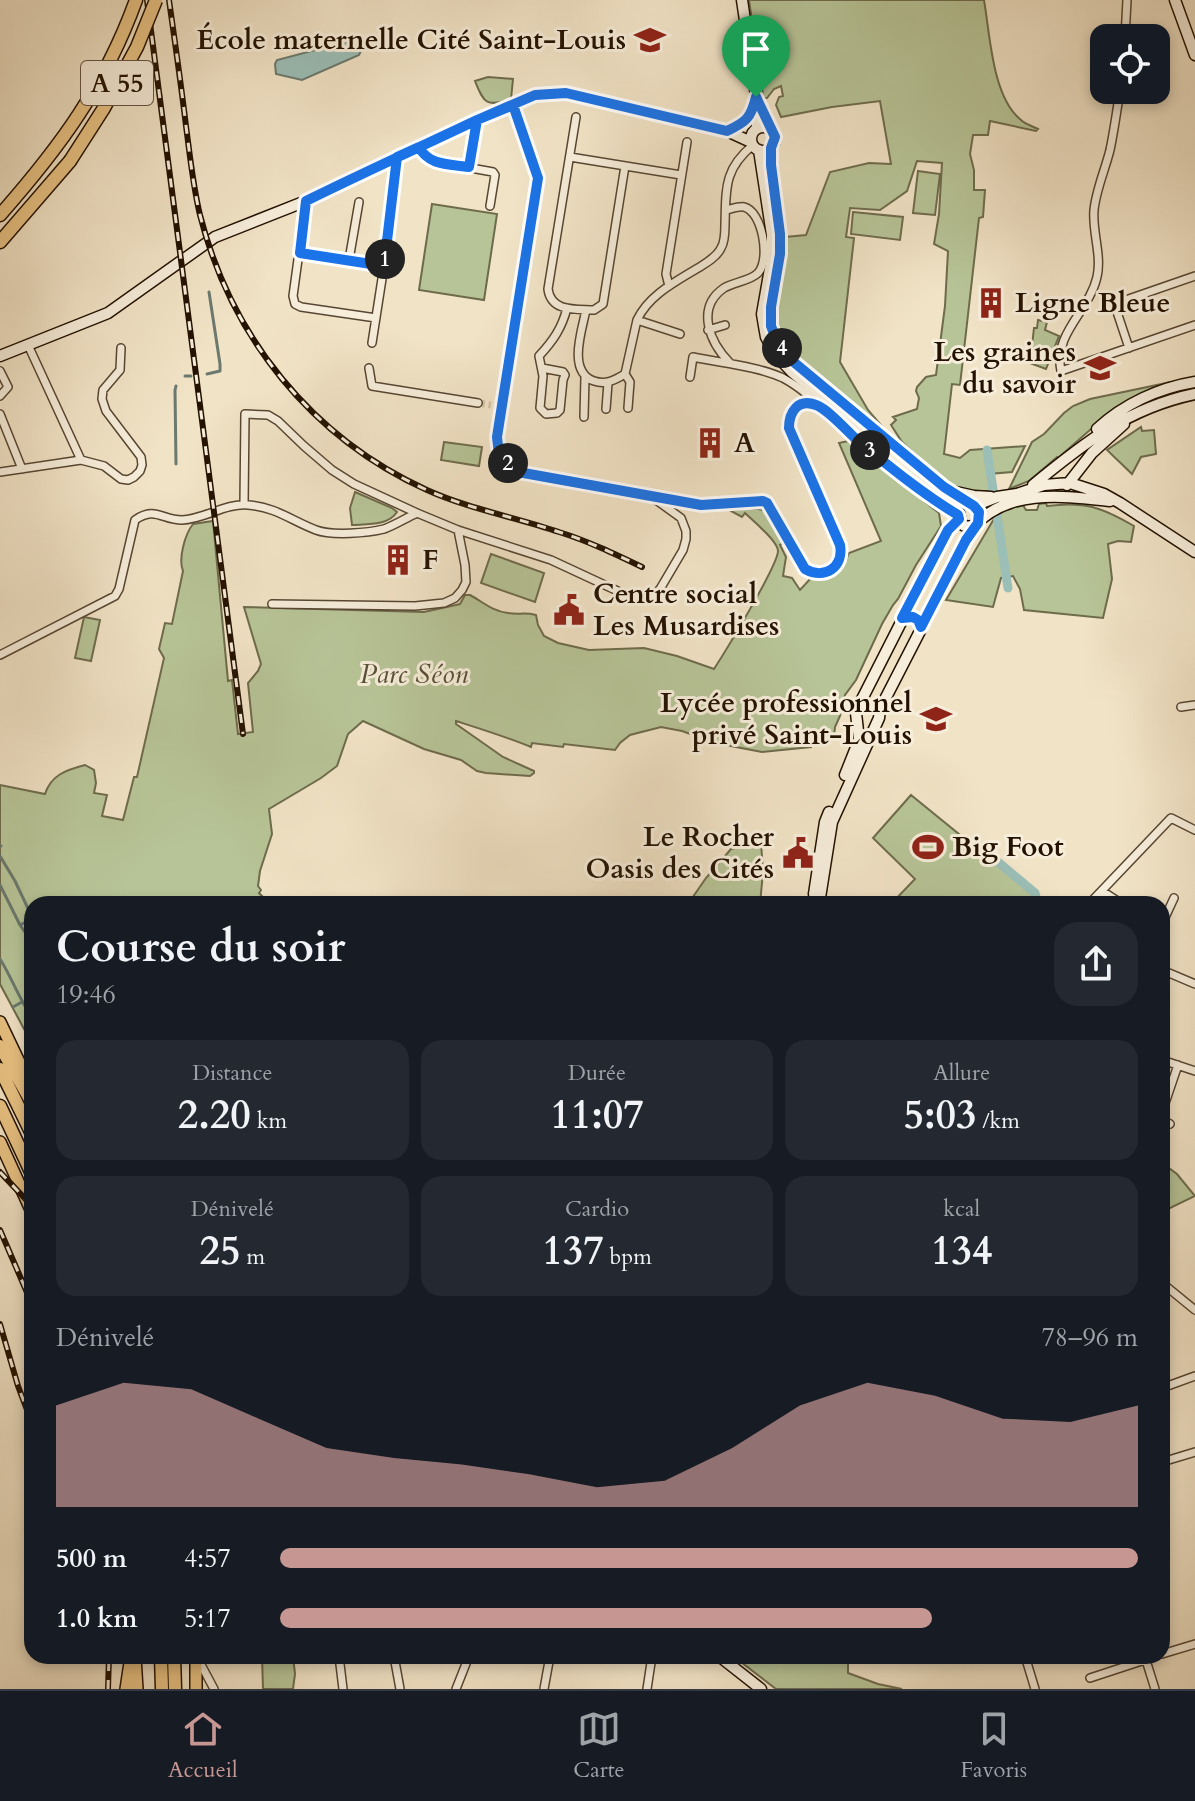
<!DOCTYPE html>
<html lang="fr">
<head>
<meta charset="utf-8">
<style>
  body { margin:0; font-family:Cardo,serif; background:#242831; color:#f1f3f6; height:100vh; display:flex; flex-direction:column; font-size:30px; white-space:nowrap }
  * { box-sizing:border-box; margin:0 }
  p { font-size:26px; color:#9ea1a6 }
  .icon { flex:none; width:44px; height:44px; fill:none; stroke:currentColor; stroke-width:2; stroke-linecap:round; stroke-linejoin:round }
  .map { position:relative; flex:1; overflow:hidden }
  .panel { position:absolute; left:24px; top:896px; width:1146px; height:768px; display:flex; flex-direction:column; background:#171b24; border-radius:24px; box-shadow:0 4px 12px #0003 }
  .panel>* { flex:none }
  .buttons { position:absolute; left:1090px; top:24px; display:grid; gap:16px }
  .buttons a { display:grid; place-items:center; width:80px; height:80px; border-radius:16px; background:#171b24; box-shadow:0 4px 12px #0003; font-size:40px }
  .pin { position:absolute; display:grid; place-items:center; width:68px; height:68px; color:#fff; margin:-82px -34px; border-radius:50% 50% 50% 0; rotate:-45deg; box-shadow:0 0 8px #0007 }
  .pin .icon { rotate:45deg }
  .km { position:absolute; width:40px; height:40px; margin:-20px; border-radius:50%; background:#222; color:#fff; font-size:22px; line-height:40px; text-align:center }
  .round { display:grid; place-items:center; flex:none; width:84px; height:84px; border-radius:24px; background:#242831 }
  .head { display:flex; align-items:center; justify-content:space-between; height:136px; padding:0 32px }
  h1 { font-size:44px; font-weight:600; line-height:60px }
  .stats { display:grid; grid-template-columns:repeat(3,1fr); gap:12px; height:136px; padding:8px 32px }
  .stats div { display:grid; align-content:center; border-radius:20px; background:#242831; text-align:center }
  .stats b { font-size:40px; font-weight:600 }
  .stats small { font-size:22px; font-weight:400 }
  .stats p { font-size:22px }
  .chart { height:224px; padding:16px 32px }
  .chart p { display:flex; justify-content:space-between }
  .chart svg { width:100%; height:144px; margin-top:8px; fill:#c59692; opacity:.7 }
  ul { padding:0 32px; list-style:none; font-size:26px }
  li { display:grid; grid-template-columns:128px 96px 1fr; align-items:center; height:60px }
  li i { height:20px; border-radius:10px; background:#c59692 }
  .tabs { display:flex; justify-content:space-around; align-items:center; height:112px; border-top:2px solid #363941; background:#171b24; font-size:22px; color:#9ea1a6 }
  .tabs a { display:grid; justify-items:center; gap:4px }
  .tabs .current { color:#c59692 }
  .map>svg:first-child { display:block }
  .green { fill:#b7c497; stroke:#6e6b4c; stroke-width:2 }
  .water { fill:#9bbeb6; stroke:#6b796e; stroke-width:2 }
  .lines { fill:none; stroke-linecap:round; stroke-linejoin:round }
  .stream { stroke:#6b796e; stroke-width:3 }
  .canal { stroke:#9bbeb6; stroke-width:9 }
  .street-tunnel { stroke:#d2c4a8; stroke-width:7; stroke-dasharray:7 3.5; stroke-linecap:butt }
  .street-casing { stroke:#574632; stroke-width:10 }
  .secondary-casing { stroke:#241201; stroke-width:13 }
  .primary-casing { stroke:#241201; stroke-width:14 }
  .highway-casing { stroke:#241201; stroke-width:15 }
  .street { stroke:#f6edda; stroke-width:7 }
  .secondary { stroke:#f6edda; stroke-width:10 }
  .primary { stroke:#e8c283; stroke-width:11 }
  .highway { stroke:#e8c283; stroke-width:12 }
  .rail-casing { stroke:#241201; stroke-width:6 }
  .rail { stroke:#f6edda; stroke-width:3; stroke-dasharray:9; stroke-linecap:butt }
  .highway-bridge-casing { stroke:#241201; stroke-width:15; stroke-linecap:butt }
  .highway-bridge { stroke:#e8c283; stroke-width:12 }
  .route-casing { stroke:#fff; stroke-width:16 }
  .route { stroke:#1a73e8; stroke-width:10 }
  .labels { text-anchor:middle; dominant-baseline:central; stroke-width:6; stroke-linejoin:round; paint-order:stroke }
  .shield { fill:#f6edda; stroke:#635442; stroke-width:2 }
  .shield-label { font-size:26px; font-weight:bold; fill:#241201 }
  .poi-label { font-size:28px; font-weight:bold; fill:#241201; stroke:#f6edda; text-anchor:start }
  .park-label { font-size:28px; font-style:italic; fill:#575036; stroke:#f6edda }
</style>
</head>
<body>
<div class="map">
<svg width="1195" height="1689" viewBox="0 0 1195 1689">
  <rect width="100%" height="100%" fill="#f1e3c6"/>
  <filter id="stains"><feTurbulence type="fractalNoise" baseFrequency=".0025" numOctaves="4"/><feColorMatrix values="0 0 0 0 .2 0 0 0 0 .09 0 0 0 0 .02 0 0 0 .5 -.17"/></filter>
  <radialGradient id="worn" r=".72"><stop offset=".6" stop-color="#630" stop-opacity="0"/><stop offset="1" stop-color="#630" stop-opacity=".3"/></radialGradient>
  <path class="green" d="M749 0H984C990 34 992 97 1021 120 1025 124 1032 126 1038 129L1036 131 990 121 988 135H973L970 154 974 170V190H985L983 217 979 218 960 385 952 384 944 454 960 458 970 450 1025 446 1012 472 989 474 991 491H973L956 487 940 477 902 442 891 425 896 420 893 417 917 409 919 398 916 391 917 387 926 377 936 375 945 306 948 251 934 244 939 214 942 163 917 161 907 191 880 210 850 208 846 237 854 238 840 362 868 410 885 430 792 355C787 348 781 341 778 333 769 311 782 262 785 237L806 235 830 172 869 163 891 164 880 101 832 107 781 117 776 105 779 97 783 96 781 86 774 89 767 98H764L763 95Z
    M488 77 513 79 511 99C487 107 484 104 475 81Z
    M918 171 940 174 935 215 913 213Z
    M432 204 497 214 484 300 419 290Z
    M853 212 903 217 900 240 851 234Z
    M1038 320 1047 322 1045 330 1059 336 1046 369 1030 363 1034 328H1037Z
    M1171 382 1115 408 1058 458 1057 457 1029 481 1009 489 1032 442 1044 434 1064 413 1073 406 1090 399Z
    M1141 427 1142 431 1154 430 1156 454 1141 457 1132 474 1107 450Z
    M848 441 939 513 941 526 916 565 898 599 893 605 882 624 856 680 845 695 840 716 835 727 834 736 831 739 816 745 815 742H811V747L762 752 715 743 682 731 661 727 630 735 620 743 615 750 564 744 563 747 532 743 531 747C507 737 481 729 456 721V724L503 757 534 771V773L530 776 486 773 477 771 461 760 424 749 363 721 348 734 337 766 321 778 269 809 272 834 260 871 258 886 261 890 259 893 266 900 261 904H32V1044L0 984V785L45 794C51 775 66 770 85 765L94 770 96 783 94 793 107 795 102 816 123 820 134 777H137L164 658 159 649 165 623 172 624 183 571C178 559 185 534 193 524L213 521 228 681 232 680 238 734 253 732 248 683 258 671 261 664 244 607 424 612 460 604 465 595H470C483 602 492 611 508 613 519 615 525 612 536 615L538 625 544 636 558 643 589 650 644 648 677 656 714 669C725 652 778 565 778 551 778 541 753 521 745 513L742 517 731 511 732 510C772 505 766 510 784 543L780 545 786 557 783 576 792 578 800 590 811 578C834 581 841 572 849 553L881 541 839 443Z
    M444 442 482 447 479 466 441 460Z
    M355 492 392 508 397 512C388 526 367 524 352 525L350 508Z
    M1046 503 1047 506C1085 501 1101 507 1134 526L1131 542 1118 541 1108 544 1112 579 1103 618 1024 610 1020 589 1013 576 1001 578 993 607 946 600 998 512 1008 507 1023 505 1026 510H1037L1039 504Z
    M491 554 544 573 535 602 481 583Z
    M84 617 100 620 91 661 75 658Z
    M911 795 1035 896 1028 904H891L915 879 873 838Z
    M761 842 763 872 760 904H688L706 878 731 849Z
    M1162 1163 1177 1174 1195 1196 1162 1212Z
    M262 1656H293L295 1674 293 1689H263Z
    M739 1656H848V1673L878 1684 902 1689H776L737 1659Z"/>
  <path class="water" d="M357 39 360 40 363 47 359 55 302 80 276 74 275 64 277 60Z"/>
  <g class="lines">
    <path class="stream" d="M207 374 220 371V364L209 292
      M185 376H191
      M176 464 175 390 176 386
      M0 846H1
      M0 856 15 881 32 917
      M0 885 20 925 32 942
      M20 925 32 919
      M0 959C12 978 19 999 32 1017
      M13 1007 22 1002"/>
    <path class="canal" d="M987 450 1008 588
      M998 862 1035 893 1036 897 1032 904"/>
    <path class="street-tunnel" d="M478 403 491 405"/>
    <defs>
      <path id="street" d="M1125 38 1127 0
        M1120 90C1117 110 1114 131 1110 150 1105 170 1096 190 1094 210 1092 232 1102 255 1097 277 1089 312 1053 333 1061 371L1195 325
        M513 105 538 178 497 437 499 454 518 472 701 505 763 501 767 503 805 569C825 580 845 567 840 545L789 428C789 407 799 401 818 405
        M576 117 548 289C551 312 575 309 594 310L603 304 625 166
        M419 147 424 157 432 161 493 172 495 175 490 206
        M570 157 681 175
        M469 167 477 120
        M306 201 293 296 295 304 301 307 376 318
        M726 210C731 209 739 206 744 207 762 211 771 259 758 273 750 281 734 282 724 288 695 308 710 343 730 363
        M300 253 384 266
        M349 260 359 202
        M669 286 666 274 687 142
        M586 310C582 330 567 372 594 381 606 385 615 380 625 374
        M637 320 680 334
        M708 330 725 325
        M372 343 384 266 397 157
        M28 345 81 460
        M1129 348 1115 306 1117 303 1195 276
        M369 368 372 386 478 403
        M542 368 563 372 565 375 563 380 560 410 557 413 546 414 540 408 543 376 539 356C553 341 562 328 567 308
        M0 371 8 387 0 396
        M625 374 637 320C649 295 675 282 698 268 706 263 717 257 721 248 725 242 725 231 725 224 726 188 724 169 753 145
        M625 374 630 382 628 408
        M690 377 693 357C721 363 757 366 783 378 806 390 826 412 845 429 880 460 918 492 958 515
        M606 409 608 383
        M0 414 22 469
        M584 417 585 377
        M0 472 81 460 104 466 121 479 128 480 134 477 140 471 142 465 141 457 106 411 102 399 103 390 120 370 121 348
        M417 513 458 530 551 560 637 600 654 595 660 589 683 550 686 539V531L681 518 652 497
        M272 604 415 606 444 603 455 598 462 590 466 582 465 565 458 530
        M0 655 115 596 119 589 135 520C155 506 162 520 182 520 204 519 226 503 248 505 276 507 292 521 316 530 332 536 368 533 384 529 395 525 406 518 417 513L354 484 332 470 304 446 278 421 268 415 245 414 244 504
        M1181 707 1195 705
        M1102 891 1122 904
        M1089 904 1171 818 1195 830
        M1162 924 1174 898
        M1162 970 1195 984
        M1162 1060 1195 1071
        M1162 1112 1178 1065
        M1162 1120 1170 1124
        M1162 1283 1195 1310
        M1162 1388 1195 1376
        M1162 1462 1195 1452
        M1162 1654 1195 1644
        M339 1656 343 1689
        M394 1656 400 1689
        M1025 1656 1035 1689
        M1145 1657 1155 1689
        M198 1659 214 1689
        M1090 1678 1157 1656
        M456 1689 469 1656
        M544 1689 550 1656
        M647 1689 652 1656"/>
      <path id="secondary" d="M742 0 756 95 757 128
        M1175 0 1195 55
        M751 139a12 12 0 1 1 24 0a12 12 0 1 1-24 0Z
        M727 131C739 125 751 120 754 107
        M771 148C772 177 778 206 780 235 782 271 759 311 779 344 782 350 786 354 790 359L944 487 971 505 974 506 997 497 1017 494 1044 485 1070 483 1104 494 1120 503 1195 552
        M759 150 772 235V257L762 314 764 326 766 337 775 354 792 372 948 498C951 502 957 508 959 513 962 524 960 528 974 526
        M0 356 108 313 215 237 306 201 484 117 535 95 566 93 727 131 751 142
        M1097 429C1124 404 1159 388 1195 382
        M1033 485C1084 443 1128 408 1195 394
        M1067 485 1092 453 1124 424
        M956 492 974 496 991 497
        M845 775 859 740 856 713 858 707 948 530 959 519
        M814 894 825 822 829 812
        M819 904 832 822 879 718 880 709 974 526C1009 488 1064 496 1110 501
        M719 1656 761 1689"/>
      <path id="primary" d="M0 1022 32 1089
        M0 1142 32 1212
        M196 1656V1689
        M135 1657 137 1689
        M126 1689 131 1656"/>
      <path id="highway" d="M0 215C60 147 105 86 136 0
        M0 242 70 161
        M0 1046 32 1103
        M0 1069 32 1134
        M0 1106 32 1174
        M161 1656 162 1689
        M174 1656 175 1689"/>
    </defs>
    <use href="#street" class="street-casing"/>
    <use href="#secondary" class="secondary-casing"/>
    <use href="#primary" class="primary-casing"/>
    <use href="#highway" class="highway-casing"/>
    <use href="#street" class="street"/>
    <use href="#secondary" class="secondary"/>
    <use href="#primary" class="primary"/>
    <use href="#highway" class="highway"/>
    <defs>
      <path id="rail" d="M147 0 243 734
        M169 0C175 42 181 84 186 126 190 156 193 186 200 215 231 337 312 438 427 490 469 509 515 517 559 532 588 541 615 554 642 567
        M0 1172 32 1206
        M0 1230 32 1304
        M0 1324 18 1386 32 1423
        M108 1689 109 1656"/>
    </defs>
    <use href="#rail" class="rail-casing"/>
    <use href="#rail" class="rail"/>
    <defs>
      <path id="highway-bridge" d="M70 161 104 108 137 47 156 0"/>
    </defs>
    <use href="#highway-bridge" class="highway-bridge-casing"/>
    <use href="#highway-bridge" class="highway-bridge"/>
  </g>
  <g class="lines">
    <defs>
      <path id="route" d="M756 97C751 118 746 122 727 131L566 93 535 95 484 117 477 120C420 147 363 173 306 201L300 253 384 266 397 157 419 147C429 166 449 164 469 167L477 120 513 105 538 178 497 437 499 454 518 472 701 505 763 501 767 503 805 569C825 580 844 567 840 545L789 428C789 412 798 398 816 405 829 410 847 431 858 441 890 467 923 494 958 515L959 519 948 530 902 618 913 617 918 620 921 627 966 540 978 523 979 512 974 506 944 487 790 359 778 344 771 326V307L780 254V234L771 165V148L775 137 756 97"/>
    </defs>
    <use href="#route" class="route-casing"/>
    <use href="#route" class="route"/>
  </g>
  <defs>
    <symbol id="school-bare" viewBox="-9 -9 18 18"><path d="M0-5L7-2L0 1L-7-2ZM-4 1L0 2.5L4 1V4Q0 6-4 4Z" fill="#8f2418" stroke="#f6edda" stroke-width="2.5" paint-order="stroke"/></symbol>
    <symbol id="building-bare" viewBox="-9 -9 18 18"><path d="M-4-6H4V6H1V3H-1V6H-4ZM-2.5-4.3h1.7v1.8h-1.7ZM.8-4.3h1.7v1.8H.8ZM-2.5-1h1.7V.8h-1.7ZM.8-1h1.7V.8H.8Z" fill="#8f2418" stroke="#f6edda" stroke-width="2.5" paint-order="stroke"/></symbol>
    <symbol id="civic-bare" viewBox="-9 -9 18 18"><path d="M-.6-6.5H3V-4.5H.6V-3L4-1V1h2V6H-6V1h2V-1L-.6-3ZM-1.2 2.5V6h2.4V2.5Z" fill="#8f2418" stroke="#f6edda" stroke-width="2.5" paint-order="stroke"/></symbol>
    <symbol id="stadium-bare" viewBox="-9 -9 18 18"><path d="M0-5a6.5 5 0 1 0 0 10a6.5 5 0 1 0 0-10ZM-3.5-1.8h7v3.6h-7Z" fill="#8f2418" stroke="#f6edda" stroke-width="2.5" paint-order="stroke"/></symbol>
  </defs>
  <g fill-rule="evenodd">
    <use href="#school-bare" x="628" y="18" width="44" height="44"/>
    <use href="#building-bare" x="969" y="281" width="44" height="44"/>
    <use href="#school-bare" x="1078" y="346" width="44" height="44"/>
    <use href="#building-bare" x="688" y="421" width="44" height="44"/>
    <use href="#building-bare" x="376" y="538" width="44" height="44"/>
    <use href="#civic-bare" x="547" y="588" width="44" height="44"/>
    <use href="#school-bare" x="914" y="697" width="44" height="44"/>
    <use href="#stadium-bare" x="906" y="825" width="44" height="44"/>
    <use href="#civic-bare" x="776" y="831" width="44" height="44"/>
  </g>
  <g class="labels">
    <rect class="shield" x="81" y="61" width="72" height="44" rx="6"/>
    <g class="shield-label">
      <text x="117" y="83">A 55</text>
    </g>
    <g class="poi-label">
      <text x="626" y="40" text-anchor="end">École maternelle Cité Saint-Louis</text>
      <text x="1015" y="303">Ligne Bleue</text>
      <text x="1076" y="352" text-anchor="end">Les graines<tspan x="1076" dy="32">du savoir</tspan></text>
      <text x="734" y="443">A</text>
      <text x="422" y="560">F</text>
      <text x="593" y="594">Centre social<tspan x="593" dy="32">Les Musardises</tspan></text>
      <text x="912" y="703" text-anchor="end">Lycée professionnel<tspan x="912" dy="32">privé Saint-Louis</tspan></text>
      <text x="774" y="837" text-anchor="end">Le Rocher<tspan x="774" dy="32">Oasis des Cités</tspan></text>
      <text x="952" y="847">Big Foot</text>
    </g>
    <g class="park-label">
      <text x="414" y="674">Parc Séon</text>
    </g>
  </g>
  <rect width="100%" height="100%" filter="url(#stains)"/>
  <rect width="100%" height="100%" fill="url(#worn)"/>
</svg>
<div class="buttons">
<a><svg class="icon" aria-label="locate" viewBox="0 0 24 24"><circle cx="12" cy="12" r="6"/><path d="M12 2v4M12 18v4M2 12h4M18 12h4"/></svg></a>
</div>
<div class="pin" style="left:756px;top:97px;background:#1e9e55"><svg class="icon" aria-label="arrive" viewBox="0 0 24 24"><path d="M6 21V4h12l-3 4 3 4H6"/></svg></div>
<b class="km" style="left:385px;top:259px">1</b>
<b class="km" style="left:508px;top:463px">2</b>
<b class="km" style="left:870px;top:450px">3</b>
<b class="km" style="left:782px;top:348px">4</b>
<section class="panel">
<div class="head"><div><h1>Course du soir</h1><p>19:46</p></div><a class="round"><svg class="icon" aria-label="share" viewBox="0 0 24 24"><path d="M12 15V3M7 8l5-5 5 5M5 13v7h14v-7"/></svg></a></div>
<div class="stats">
<div><p>Distance</p><b>2.20<small> km</small></b></div>
<div><p>Durée</p><b>11:07</b></div>
<div><p>Allure</p><b>5:03<small> /km</small></b></div>
</div>
<div class="stats">
<div><p>Dénivelé</p><b>25<small> m</small></b></div>
<div><p>Cardio</p><b>137<small> bpm</small></b></div>
<div><p>kcal</p><b>134</b></div>
</div>
<div class="chart"><p><span>Dénivelé</span>78–96 m</p>
<svg viewBox="0 0 160 44" preserveAspectRatio="none"><path d="M0 44V13L10 6L20 8L30 17L40 26L50 29L60 31L70 34L80 38L90 36L100 26L110 13L120 6L130 10L140 17L150 18L160 13V44z"/></svg>
</div>
<ul>
<li><b>500 m</b>4:57<i style="width:100%"></i></li>
<li><b>1.0 km</b>5:17<i style="width:76%"></i></li>
</ul>
</section>
</div>
<nav class="tabs">
<a class="current"><svg class="icon" aria-label="home" viewBox="0 0 24 24"><path d="M3 11l9-7 9 7M6 9v11h12V9"/></svg>Accueil</a>
<a><svg class="icon" aria-label="map" viewBox="0 0 24 24"><path d="M3 6l6-2 6 2 6-2v14l-6 2-6-2-6 2zM9 4v14M15 6v14"/></svg>Carte</a>
<a><svg class="icon" aria-label="saved" viewBox="0 0 24 24"><path d="M7 4h10v16l-5-4-5 4z"/></svg>Favoris</a>
</nav>
</body>
</html>
